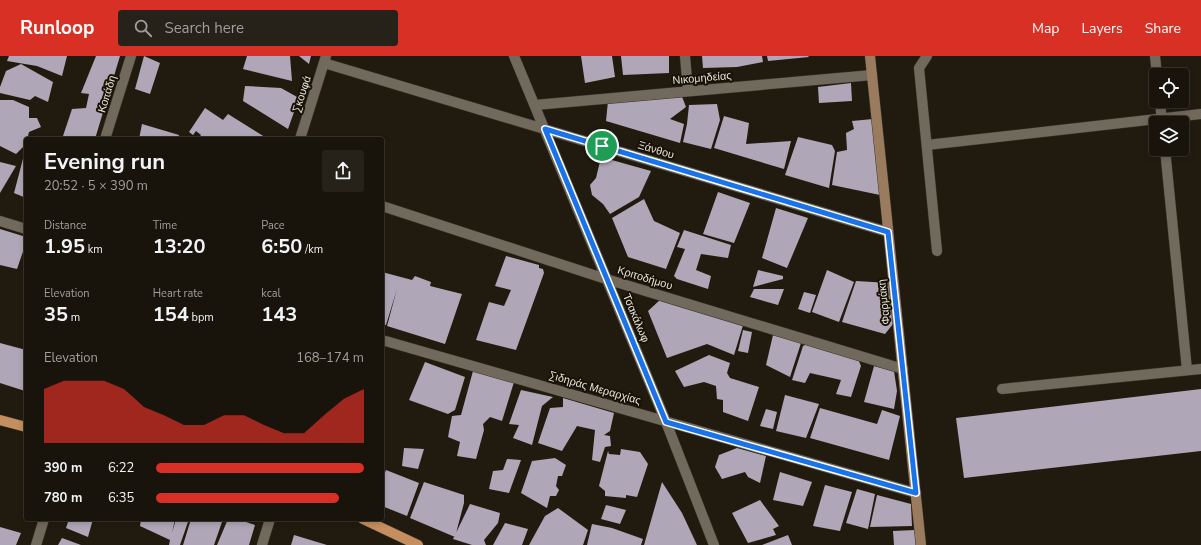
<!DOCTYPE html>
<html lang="en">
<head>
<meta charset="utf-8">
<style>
  body { margin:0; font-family:"Nunito Sans",sans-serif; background:#262119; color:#f1f3f6; height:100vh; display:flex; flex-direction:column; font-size:15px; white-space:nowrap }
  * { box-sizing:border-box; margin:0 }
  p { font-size:13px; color:#9f9e9d }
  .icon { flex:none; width:22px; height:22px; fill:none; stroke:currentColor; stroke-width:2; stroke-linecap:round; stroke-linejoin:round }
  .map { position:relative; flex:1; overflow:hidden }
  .sheet { position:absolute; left:24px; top:81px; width:360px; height:384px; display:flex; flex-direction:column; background:#19140b; border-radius:4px; box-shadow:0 2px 6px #0003,0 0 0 1px #37332c }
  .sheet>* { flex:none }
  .controls { position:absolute; left:1149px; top:12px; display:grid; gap:8px }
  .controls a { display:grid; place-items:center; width:40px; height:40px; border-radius:4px; background:#19140b; box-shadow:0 2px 6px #0003,0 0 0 1px #37332c; font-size:20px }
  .pin { position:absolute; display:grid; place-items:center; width:34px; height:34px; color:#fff; margin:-17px; border:2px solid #fff; border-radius:50%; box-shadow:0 1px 4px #0007 }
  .round { display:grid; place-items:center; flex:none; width:42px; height:42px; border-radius:4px; background:#262119 }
  .overview { display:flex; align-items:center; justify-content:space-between; height:68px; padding:0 20px }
  h1 { font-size:22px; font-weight:700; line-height:30px }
  .figures { display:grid; grid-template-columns:repeat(3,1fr); gap:6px; height:68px; padding:4px 20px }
  .figures div { display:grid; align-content:center }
  .figures b { font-size:20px; font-weight:700 }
  .figures small { font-size:11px; font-weight:400 }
  .figures p { font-size:11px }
  .chart { height:112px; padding:8px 20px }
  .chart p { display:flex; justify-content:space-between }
  .chart svg { width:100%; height:72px; margin-top:4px; fill:#d93025; opacity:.7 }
  ul { padding:0 20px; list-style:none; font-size:13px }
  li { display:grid; grid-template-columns:64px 48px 1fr; align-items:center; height:30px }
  li i { height:10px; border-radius:5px; background:#d93025 }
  header { display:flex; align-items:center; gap:24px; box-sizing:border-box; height:56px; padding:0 20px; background:#d93025; color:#fff }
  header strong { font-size:19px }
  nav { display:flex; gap:22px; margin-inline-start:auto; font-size:14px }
  .search { width:280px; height:36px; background:#262119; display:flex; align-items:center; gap:10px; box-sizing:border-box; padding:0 14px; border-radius:4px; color:#9f9e9d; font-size:15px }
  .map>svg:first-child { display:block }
  .building { fill:#afa7b7 }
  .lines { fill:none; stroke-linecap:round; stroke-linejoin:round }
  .lane-casing { stroke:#3a3630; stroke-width:11 }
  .street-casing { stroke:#3a3630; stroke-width:11 }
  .secondary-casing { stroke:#3a3630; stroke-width:11 }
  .primary-casing { stroke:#3a3630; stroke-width:11 }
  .lane { stroke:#71695b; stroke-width:10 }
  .street { stroke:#71695b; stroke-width:10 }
  .secondary { stroke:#9b7b5d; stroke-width:10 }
  .primary { stroke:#c48e5f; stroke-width:10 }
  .route-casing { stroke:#fff; stroke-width:8 }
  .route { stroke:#1a73e8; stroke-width:5 }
  .labels { text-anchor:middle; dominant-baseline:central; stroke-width:4; stroke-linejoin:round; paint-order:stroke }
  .street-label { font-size:11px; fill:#e6e1d9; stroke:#181206 }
</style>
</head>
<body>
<header>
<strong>Runloop</strong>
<div class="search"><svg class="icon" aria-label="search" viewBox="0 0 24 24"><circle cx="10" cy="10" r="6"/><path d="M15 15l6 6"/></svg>Search here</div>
<nav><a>Map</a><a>Layers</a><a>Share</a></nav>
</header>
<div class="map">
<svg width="1201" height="489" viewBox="0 0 1201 489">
  <rect width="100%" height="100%" fill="#211b0f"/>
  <path class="building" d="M9 0H67L62 20 37 10 7 5Z
    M96 0H120L95 83H62L72 53 86 52 89 38 81 37Z
    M144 0 160 7 150 38 135 33Z
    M247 0H290L292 25 243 13Z
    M299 0H311L309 8Z
    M581 0H612L615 21 585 27Z
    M621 0H669V17L623 19Z
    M702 0H762L763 6 737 11 703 12Z
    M767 0H808L809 1 768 5Z
    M21 8 53 26 48 46 35 40 30 44 0 37V31L6 15Z
    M851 27 852 45 819 47 818 31Z
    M245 30 281 32 299 42 288 73 243 45Z
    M681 38 686 51 670 63 684 68 680 87 606 65 608 45Z
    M0 44H13L29 51V62H37L41 71 29 76 26 88 16 98 0 90Z
    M717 48 720 64 711 93 683 86 687 68 689 49Z
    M205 52 223 64 228 58 268 83H198L201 79 196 75 193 79 189 76Z
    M724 60 749 67 746 88 791 85 784 113 714 92Z
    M873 63 880 139 832 129 837 96 847 94 846 77 854 73 852 65Z
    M142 68 179 79 178 83H139Z
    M798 81 832 89 835 95 829 132 785 119Z
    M24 99 26 100V142L14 137Z
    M601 101 651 115 639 141 610 158 603 148 592 139 590 129 596 122Z
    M0 106 16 110 0 137Z
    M718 136 750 147 734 187 703 178Z
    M644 143 654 165 680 177 666 213 628 201 612 162Z
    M776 152 808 162 787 212 762 202Z
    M0 173 26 181V187L17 213 0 209Z
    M684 174 731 189 728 202 701 198 696 214 711 220 708 233 677 223 674 220 685 193 677 191Z
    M506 200 539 209V212L543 213 544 217 516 294 476 284 489 246 504 250 511 234 495 230Z
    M758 214 783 220V223L753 231Z
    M827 214 854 226 839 266 812 256Z
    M382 216 412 224 415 220 431 226 430 230 462 238 445 288 387 270 397 233 386 269 382 268Z
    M856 225 889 227 893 268 885 278 842 266Z
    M754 233H784L778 249 750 241Z
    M804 236 816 239 810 257 798 253Z
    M661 243 744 266 734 299 707 288 667 302 648 255Z
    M743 274 752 276 748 297 738 295Z
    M773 279 801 287 790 321 766 309Z
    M0 287 26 294 25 335 0 327Z
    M807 288 858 303 861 310 851 341 836 338 841 324 810 317 805 327 792 324 803 290Z
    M709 299 730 307 727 317 730 322 759 331 748 365 723 356V344L717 343 716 330 704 326 684 331 675 315Z
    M425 306 465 321 455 354 448 358 409 344Z
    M874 310 894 315 897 335 894 353 864 346Z
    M473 315 514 326 502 365 490 361 483 368 484 374 476 403 457 400 460 386 448 381 452 360 461 359Z
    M1201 333V395L964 422 956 362Z
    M521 334 553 341 542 350 532 389 513 382 519 369 509 368Z
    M785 339 819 348 806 382 776 375Z
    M563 342 614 357 610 375 604 379 610 380 611 390 605 391 600 406 592 404 595 374 577 370 562 395 538 387 550 352 563 351Z
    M820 352 877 368 882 354 900 360 889 404 810 382Z
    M766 353 777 356 773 373 760 370Z
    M404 392 424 393 418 413 402 410Z
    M737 392 766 400 760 427 748 421 745 416 722 423 715 411 719 399Z
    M621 393 640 396 648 408 637 441 626 439V442L605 440V435L599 430 608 395 609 398 620 399Z
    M555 402 566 409 562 420H558L556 430 559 434 556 440H550L547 452 521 437 532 405Z
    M507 403 521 404 509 437 489 433 493 415 503 414Z
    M386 414 419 427 407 460 382 450V424Z
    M780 416 812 426 803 450 773 444Z
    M424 426 464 439V447L455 481 410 462Z
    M662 426 682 457 697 489H644Z
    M825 429 852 436 840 475 813 470Z
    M857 433 875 438 868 473 846 467Z
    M877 439 911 448 912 470 870 471Z
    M760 444 779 470 773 473 776 479 748 487 732 457Z
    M470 448 500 457 498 467 484 484 486 489H472L453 483Z
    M606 449 626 454 620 468 601 463Z
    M558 452 588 474 583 489H529L545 460Z
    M69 463H93L88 481 66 472Z
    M141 463H175L172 477 176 463H189L180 489H169L170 484 140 470Z
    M191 463H223L214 489H183Z
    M228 463H237L255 469 249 489H217Z
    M505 467 528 473 522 489H493Z
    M592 468 612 472 643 483 641 489H587Z
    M0 471 21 477 16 489H0Z
    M915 474 917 489H894L893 475Z
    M294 479 327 489H291Z
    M788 479 792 489H762Z
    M62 482 81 489H58Z"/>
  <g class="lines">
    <defs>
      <path id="lane" d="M927 0 919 12 937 195
        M1155 0 1157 19
        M1160 45 1162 67
        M927 89 1201 58
        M1165 93 1187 314
        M1002 333 1201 313"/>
      <path id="street" d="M514 0 666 366 714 489
        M685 0 688 35
        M324 7 888 176
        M535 49 872 19
        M105 83 131 0
        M300 83 326 0
        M382 150 606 223 903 313
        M0 165 26 173
        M382 284 916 437
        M36 489 44 463
        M262 489 270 463"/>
      <path id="secondary" d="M870 0 921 489"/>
      <path id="primary" d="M0 364 26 371
        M363 463 418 489"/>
    </defs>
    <use href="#lane" class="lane-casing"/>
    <use href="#street" class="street-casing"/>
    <use href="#secondary" class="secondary-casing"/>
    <use href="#primary" class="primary-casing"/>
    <use href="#lane" class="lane"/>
    <use href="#street" class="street"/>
    <use href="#secondary" class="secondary"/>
    <use href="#primary" class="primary"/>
  </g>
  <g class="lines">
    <defs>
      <path id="route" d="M545 73 888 176 916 437 666 366Z"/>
    </defs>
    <use href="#route" class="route-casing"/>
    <use href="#route" class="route"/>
  </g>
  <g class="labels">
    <g class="street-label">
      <text transform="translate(702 22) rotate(-5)">Νικομηδείας</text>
      <text transform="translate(107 38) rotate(-73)">Κοπάδη</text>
      <text transform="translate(302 38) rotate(-72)">Σκουφά</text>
      <text transform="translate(656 94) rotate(17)">Ξάνθου</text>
      <text transform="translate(645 222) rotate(17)">Κριτοδήμου</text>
      <text transform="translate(884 246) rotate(-96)">Φαρμάκη</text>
      <text transform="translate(636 262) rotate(67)">Τσακάλωφ</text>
      <text transform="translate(595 332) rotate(16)">Σιδηράς Μεραρχίας</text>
    </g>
  </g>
</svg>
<div class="controls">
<a><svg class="icon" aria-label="locate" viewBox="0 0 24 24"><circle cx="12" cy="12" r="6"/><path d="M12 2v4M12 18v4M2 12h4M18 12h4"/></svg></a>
<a><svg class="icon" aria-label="layers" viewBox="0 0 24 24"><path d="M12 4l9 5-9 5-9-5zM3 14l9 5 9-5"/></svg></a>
</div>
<div class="pin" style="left:602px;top:90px;background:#1e9e55"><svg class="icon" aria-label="arrive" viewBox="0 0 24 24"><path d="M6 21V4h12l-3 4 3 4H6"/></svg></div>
<section class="sheet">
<div class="overview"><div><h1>Evening run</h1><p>20:52 · 5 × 390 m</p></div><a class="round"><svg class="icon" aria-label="share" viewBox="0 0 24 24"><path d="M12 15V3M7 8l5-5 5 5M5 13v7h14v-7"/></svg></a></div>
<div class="figures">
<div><p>Distance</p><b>1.95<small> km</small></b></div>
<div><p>Time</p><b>13:20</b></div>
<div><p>Pace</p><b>6:50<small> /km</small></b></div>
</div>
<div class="figures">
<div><p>Elevation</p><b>35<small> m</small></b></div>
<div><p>Heart rate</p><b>154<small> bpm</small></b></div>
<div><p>kcal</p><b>143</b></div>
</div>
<div class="chart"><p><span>Elevation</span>168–174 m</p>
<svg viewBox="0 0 160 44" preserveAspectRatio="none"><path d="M0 44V11L10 6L20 6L30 6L40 11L50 22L60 27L70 33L80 33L90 27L100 27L110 33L120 38L130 38L140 27L150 17L160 11V44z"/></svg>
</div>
<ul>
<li><b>390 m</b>6:22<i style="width:100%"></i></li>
<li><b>780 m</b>6:35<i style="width:88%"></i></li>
</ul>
</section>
</div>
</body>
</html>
